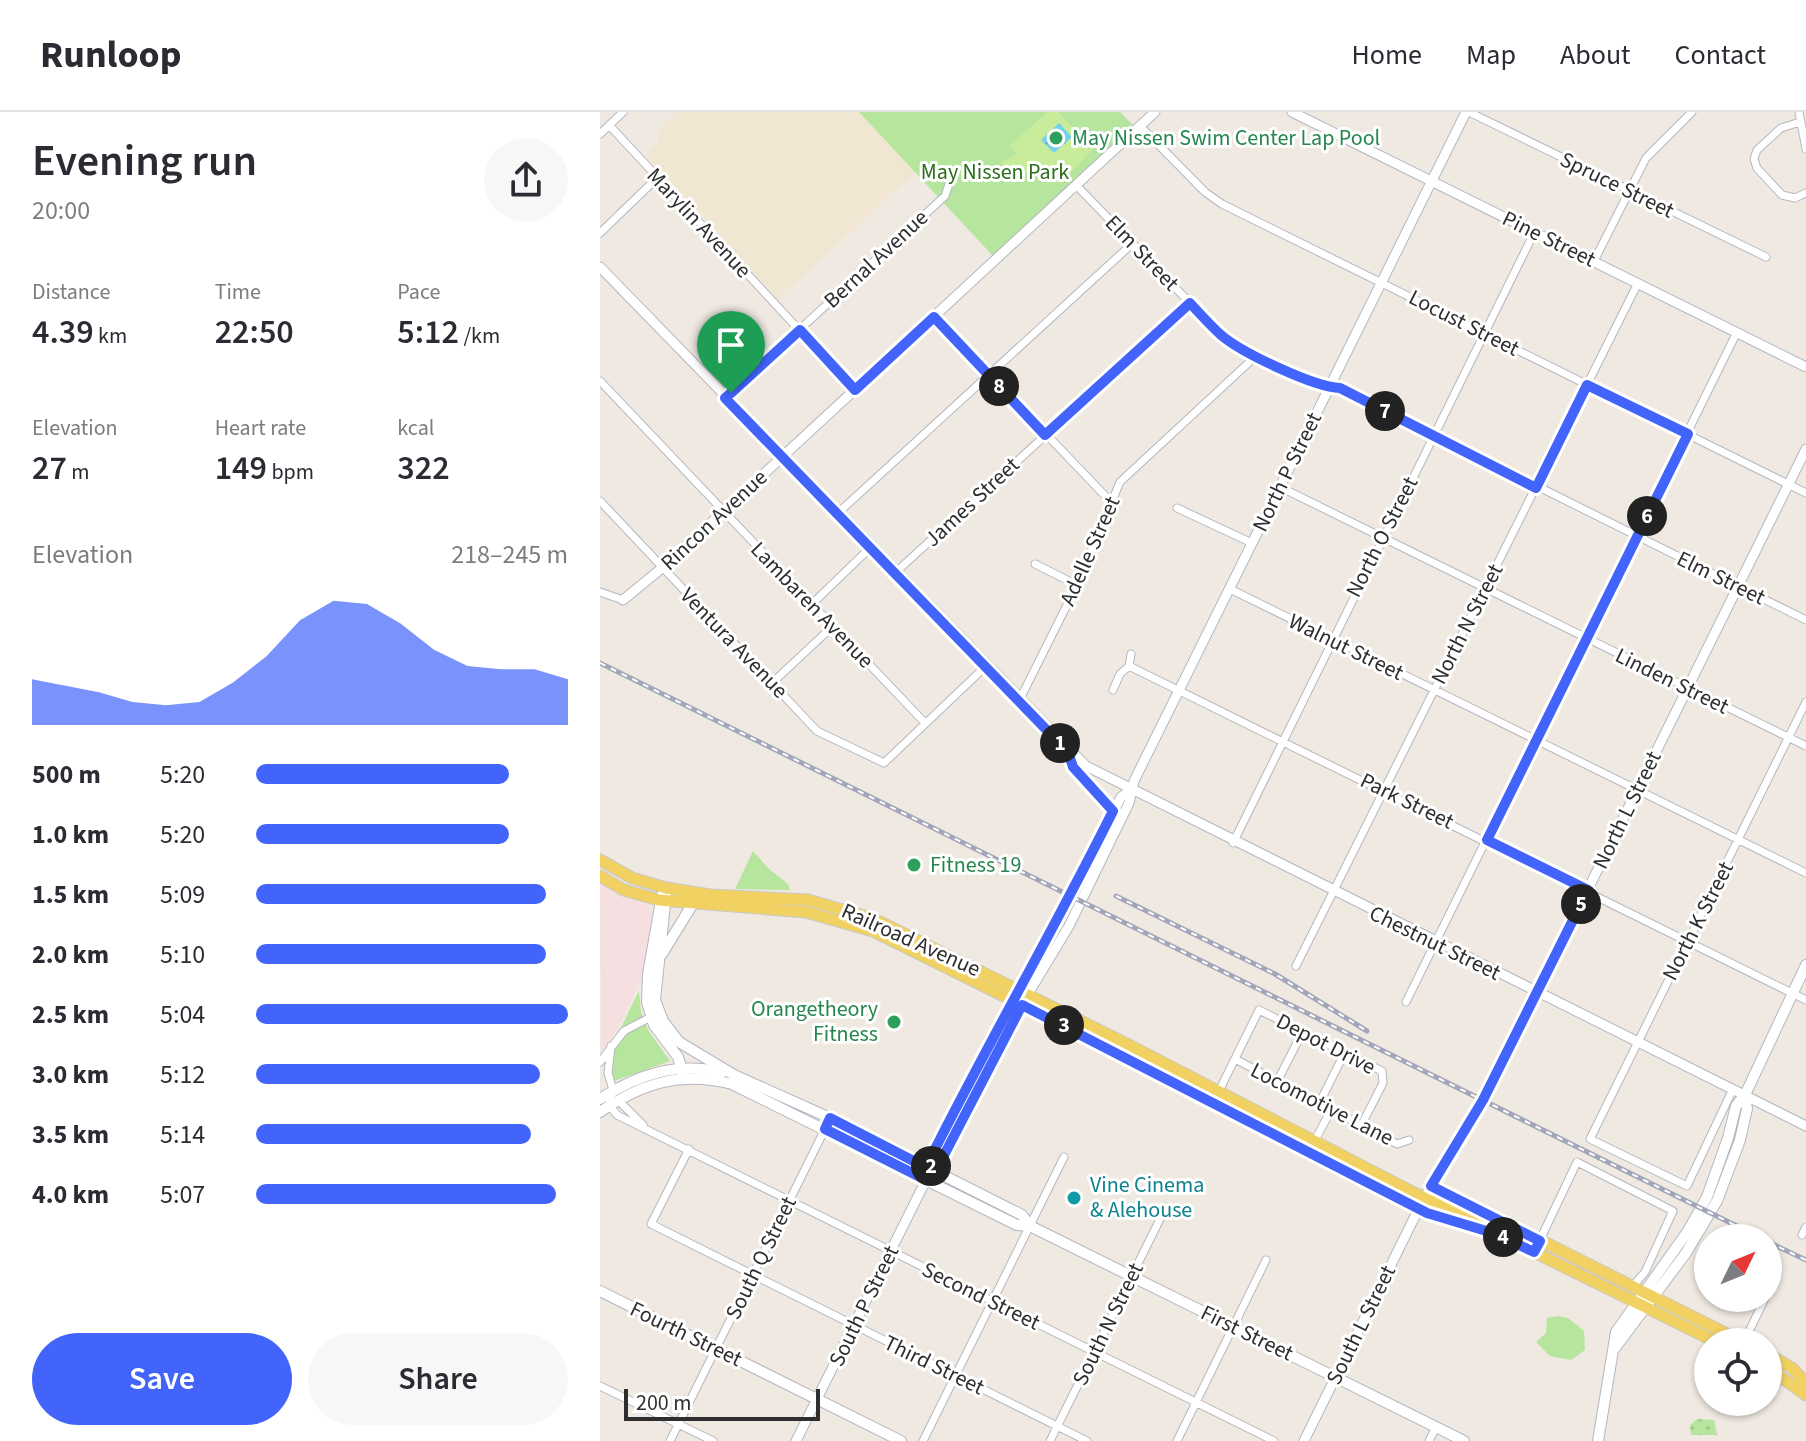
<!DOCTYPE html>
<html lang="en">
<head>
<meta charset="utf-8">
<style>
  body { margin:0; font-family:"Source Sans 3",sans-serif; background:#f7f7f7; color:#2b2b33; height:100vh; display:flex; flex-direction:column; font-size:30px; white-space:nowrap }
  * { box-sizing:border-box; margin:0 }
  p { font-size:26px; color:#7c7c81 }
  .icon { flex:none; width:44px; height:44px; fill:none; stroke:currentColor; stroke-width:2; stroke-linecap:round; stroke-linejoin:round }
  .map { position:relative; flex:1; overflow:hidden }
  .sheet { display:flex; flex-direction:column; background:#fff; width:600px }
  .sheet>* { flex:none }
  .needle { width:52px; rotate:47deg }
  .fabs { position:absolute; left:1094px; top:1112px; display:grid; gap:16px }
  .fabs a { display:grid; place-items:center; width:88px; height:88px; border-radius:50%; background:#fff; box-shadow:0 2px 6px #0004; font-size:40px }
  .scale { position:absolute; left:24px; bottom:20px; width:196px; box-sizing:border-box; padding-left:8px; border:4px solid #2e2e2e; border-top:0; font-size:22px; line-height:28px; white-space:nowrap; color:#2e2e2e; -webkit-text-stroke:6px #fff; paint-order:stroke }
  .pin { position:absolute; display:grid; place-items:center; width:68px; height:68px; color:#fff; margin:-82px -34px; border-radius:50% 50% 50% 0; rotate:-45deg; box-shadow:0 0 8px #0007 }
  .pin .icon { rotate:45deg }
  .km { position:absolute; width:40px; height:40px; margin:-20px; border-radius:50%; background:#222; color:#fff; font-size:22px; line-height:40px; text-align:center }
  .round { display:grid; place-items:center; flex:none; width:84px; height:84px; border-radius:42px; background:#f7f7f7 }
  .summary { display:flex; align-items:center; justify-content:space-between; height:136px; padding:0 32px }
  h1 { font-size:44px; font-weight:600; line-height:60px }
  .stats { display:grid; grid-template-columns:repeat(3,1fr); gap:12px; height:136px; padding:8px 32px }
  .stats div { display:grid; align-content:center }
  .stats b { font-size:34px; font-weight:600 }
  .stats small { font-size:22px; font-weight:400 }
  .stats p { font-size:22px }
  .chart { height:224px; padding:16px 32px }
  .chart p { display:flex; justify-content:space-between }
  .chart svg { width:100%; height:144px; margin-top:8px; fill:#4264fb; opacity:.7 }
  .button { display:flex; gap:16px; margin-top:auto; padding:16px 32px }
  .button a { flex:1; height:92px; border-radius:48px; background:#4264fb; color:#fff; font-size:32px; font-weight:600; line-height:92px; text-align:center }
  .button a+a { background:#f7f7f7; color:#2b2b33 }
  ul { padding:0 32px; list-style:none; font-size:26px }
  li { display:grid; grid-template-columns:128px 96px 1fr; align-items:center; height:60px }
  li i { height:20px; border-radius:10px; background:#4264fb }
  header { display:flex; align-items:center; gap:48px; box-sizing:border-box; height:112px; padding:0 40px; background:#fff; border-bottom:2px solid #e1e1e2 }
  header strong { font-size:38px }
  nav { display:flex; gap:44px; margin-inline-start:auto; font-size:28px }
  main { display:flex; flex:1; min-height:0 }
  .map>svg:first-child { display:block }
  .education { fill:#f0e6d1 }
  .medical { fill:#f5dfe0 }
  .grass { fill:url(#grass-dots) }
  .park { fill:#b6e59e }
  .pitch { fill:#c9ec9a }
  .water { fill:url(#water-waves) }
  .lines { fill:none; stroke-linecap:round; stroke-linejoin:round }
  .minor-casing { stroke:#b4b7c1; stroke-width:9 }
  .tertiary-casing { stroke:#b4b7c1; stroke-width:11 }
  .secondary-casing { stroke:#b4b7c1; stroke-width:12 }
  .primary-casing { stroke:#c9c9c9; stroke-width:13 }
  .minor { stroke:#fff; stroke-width:7 }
  .tertiary { stroke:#fff; stroke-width:9 }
  .secondary { stroke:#fff; stroke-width:10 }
  .primary { stroke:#f2d163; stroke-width:11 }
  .rail-casing { stroke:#a3a6b8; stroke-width:5 }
  .rail { stroke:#fff; stroke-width:2; stroke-dasharray:6; stroke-linecap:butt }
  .route-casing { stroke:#fff; stroke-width:16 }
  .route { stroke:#4264fb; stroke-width:10 }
  .leisure-dot { fill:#2e9e5b; stroke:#fff; stroke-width:3 }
  .culture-dot { fill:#0f9aa8; stroke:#fff; stroke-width:3 }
  .labels { text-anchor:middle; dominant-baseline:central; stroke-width:6; stroke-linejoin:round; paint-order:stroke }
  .leisure-label { font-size:22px; fill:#27864d; stroke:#fff; text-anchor:start }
  .park-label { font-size:22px; fill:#2c6e1b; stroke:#fff }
  .street-label { font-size:22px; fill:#2e2e2e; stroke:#fff }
  .culture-label { font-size:22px; fill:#0d838f; stroke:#fff; text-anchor:start }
</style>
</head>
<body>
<header>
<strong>Runloop</strong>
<nav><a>Home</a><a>Map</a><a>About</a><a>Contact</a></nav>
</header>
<main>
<section class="sheet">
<div class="summary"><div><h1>Evening run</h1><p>20:00</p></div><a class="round"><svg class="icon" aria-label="share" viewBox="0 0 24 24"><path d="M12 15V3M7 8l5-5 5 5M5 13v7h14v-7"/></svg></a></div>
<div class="stats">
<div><p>Distance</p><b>4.39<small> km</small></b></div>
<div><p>Time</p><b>22:50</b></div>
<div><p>Pace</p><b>5:12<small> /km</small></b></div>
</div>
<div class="stats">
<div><p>Elevation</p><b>27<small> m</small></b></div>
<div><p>Heart rate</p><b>149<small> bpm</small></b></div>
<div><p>kcal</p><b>322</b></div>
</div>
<div class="chart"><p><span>Elevation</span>218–245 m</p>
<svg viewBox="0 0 160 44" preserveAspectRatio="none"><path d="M0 44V30L10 32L20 34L30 37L40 38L50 37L60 31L70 23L80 12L90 6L100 7L110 13L120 21L130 26L140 27L150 27L160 30V44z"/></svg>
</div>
<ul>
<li><b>500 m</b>5:20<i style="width:81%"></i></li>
<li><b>1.0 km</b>5:20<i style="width:81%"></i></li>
<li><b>1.5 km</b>5:09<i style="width:93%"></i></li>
<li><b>2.0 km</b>5:10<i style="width:93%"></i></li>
<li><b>2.5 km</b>5:04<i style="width:100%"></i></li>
<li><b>3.0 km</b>5:12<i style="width:91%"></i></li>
<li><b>3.5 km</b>5:14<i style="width:88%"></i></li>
<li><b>4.0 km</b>5:07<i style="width:96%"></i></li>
</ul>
<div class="button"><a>Save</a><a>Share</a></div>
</section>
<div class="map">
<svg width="1206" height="1329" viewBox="0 0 1206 1329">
  <defs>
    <pattern id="grass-dots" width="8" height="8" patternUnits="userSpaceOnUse" patternTransform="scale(2)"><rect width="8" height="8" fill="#b6e59e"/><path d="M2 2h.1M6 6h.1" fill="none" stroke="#9dc588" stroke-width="1.8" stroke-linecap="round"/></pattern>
    <pattern id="water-waves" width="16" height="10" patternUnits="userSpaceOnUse" patternTransform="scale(2)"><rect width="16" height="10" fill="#75cff0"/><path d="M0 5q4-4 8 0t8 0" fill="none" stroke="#66b2ce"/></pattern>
  </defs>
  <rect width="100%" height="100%" fill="#efe9e1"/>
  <path class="education" d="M78 0H259L315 60 178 187 46 43 59 31 57 19Z"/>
  <path class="medical" d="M0 772 50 795 53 809 41 868 17 917 2 940Z"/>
  <path class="grass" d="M1097 1307 1114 1308 1117 1323H1091L1090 1313Z"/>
  <path class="park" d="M259 0H520L534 14 393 144Z
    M153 739 169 757 188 772 190 778 135 777Z
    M39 879 41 900 48 918 70 949 14 969C3 944 28 902 39 879Z
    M958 1204 968 1206 984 1219 985 1238 971 1248 950 1244 936 1230 946 1221 947 1206Z"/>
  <path class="pitch" d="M447 0H458L493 37 470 61 441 69 431 57 424 62 416 53 409 59 401 50 417 42 410 34Z"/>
  <path class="water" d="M459 11 472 25 454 41 441 28Z"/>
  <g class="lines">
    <defs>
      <path id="minor" d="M869 0 1166 145
        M1199 0 1206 37
        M1200 10 1181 16 1157 38 1154 47 1157 56 1182 83 1195 86 1206 81
        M9 13 255 278
        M540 14 605 80 622 92 1206 381
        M0 22 23 0
        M476 73 623 225 720 274 740 276 1206 508
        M0 121 57 66
        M994 149 1046 46 1092 0
        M334 205 512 391
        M0 269 325 611
        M125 286 345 84 350 69
        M680 375 1206 634
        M0 389 217 619 284 651 386 554
        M577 396 652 431
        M239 400 533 131
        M435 452 477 473
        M296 460 590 191
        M630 477 1206 761
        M0 480 23 488
        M212 492 272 434
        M529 554 1206 888
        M172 571 233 514
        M513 578 520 562 529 554 531 542
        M419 589 477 473 520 370 657 243
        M633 731 934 121
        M696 854 1038 171
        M806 890 1137 220
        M11 934 8 961 13 978 9 993 17 1003 674 1329
        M635 947 797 1032 809 1028
        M0 950 24 919 53 904
        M680 964 703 919
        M1132 979 1087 1074 990 1027 1206 590
        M618 981 659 898 782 959 783 971 761 1014
        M722 986 745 940
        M18 988 43 1013
        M713 1032 731 998
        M89 1037 51 1112 487 1329
        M1202 1123 1206 1115
        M939 1130 977 1050 1073 1099 1045 1160 1033 1174
        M1144 1230 1165 1186
        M0 1274 113 1329
        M70 1329 226 1015
        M323 1329 464 1045
        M450 1329 566 1095
        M577 1329 666 1148
        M829 1329 836 1315"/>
      <path id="tertiary" d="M692 0 1206 255
        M0 155 486 654 1206 1014
        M23 488 62 456 555 0
        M469 643 473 655 513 699
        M331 1058 330 1047 418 877 454 818 521 685 531 678
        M828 1079 886 983 1206 337
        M196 1329 331 1058 342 1047 428 882 469 814 529 691 534 669 866 0
        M704 1329 821 1092"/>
      <path id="secondary" d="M66 782 55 888 63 909 79 930 134 963 230 1006 422 1103 430 1114
        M62 783 48 862 47 890 54 913 78 945 84 965
        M62 842 92 793
        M0 987C39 962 76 950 123 960
        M0 1000C42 971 81 959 132 972L417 1113 430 1114 864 1329
        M0 1179 301 1329
        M1015 1236 1086 1141 1117 1089 1140 1028 1147 997 1145 983
        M998 1329 1016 1220 1088 1119 1107 1085 1128 1026 1136 994 1145 983 1206 853"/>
      <path id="primary" d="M0 748 32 766 66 776 110 783 208 788 274 807 527 932 814 1081 853 1099 920 1118 1143 1230
        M0 764 24 778 59 788 206 800 273 819 541 952 827 1101 902 1124 1116 1230
        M831 1074 883 1101
        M1168 1242 1192 1256 1206 1271
        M1168 1256 1206 1283"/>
    </defs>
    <use href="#minor" class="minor-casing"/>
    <use href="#tertiary" class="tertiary-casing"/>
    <use href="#secondary" class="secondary-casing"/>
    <use href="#primary" class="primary-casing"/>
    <use href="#minor" class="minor"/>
    <use href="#tertiary" class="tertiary"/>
    <use href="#secondary" class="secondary"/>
    <use href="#primary" class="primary"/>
    <defs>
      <path id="rail" d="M0 551 1161 1126
        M516 784 675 862 767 919
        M1168 1130 1206 1148"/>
    </defs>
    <use href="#rail" class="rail-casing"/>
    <use href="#rail" class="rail"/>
  </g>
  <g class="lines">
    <defs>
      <path id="route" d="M131 281 125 286 468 640 473 655 513 699C455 816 389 929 330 1047L331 1058 230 1006 225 1017 326 1068 342 1047 422 893 827 1101 893 1121 934 1140 940 1129 831 1074 883 988 988 778 887 728 1088 322 987 273 936 376 740 276C714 275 642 241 621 223 610 213 600 202 590 191L445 323 334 205 255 278 200 218 131 281"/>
    </defs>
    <use href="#route" class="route-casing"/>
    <use href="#route" class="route"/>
  </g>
  <g class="leisure-dot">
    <circle cx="456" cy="26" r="8"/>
    <circle cx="314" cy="753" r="8"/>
    <circle cx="294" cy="910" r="8"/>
  </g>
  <circle class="culture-dot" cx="474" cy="1086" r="8"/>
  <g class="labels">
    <g class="leisure-label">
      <text x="472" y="26">May Nissen Swim Center Lap Pool</text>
      <text x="330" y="753">Fitness 19</text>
      <text x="278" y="897" text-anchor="end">Orangetheory<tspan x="278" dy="25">Fitness</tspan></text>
    </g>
    <g class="park-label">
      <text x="395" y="60">May Nissen Park</text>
    </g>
    <g class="street-label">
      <text transform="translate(1017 73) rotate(26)">Spruce Street</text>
      <text transform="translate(99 111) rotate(47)">Marylin Avenue</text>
      <text transform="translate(949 127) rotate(26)">Pine Street</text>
      <text transform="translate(542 141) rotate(46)">Elm Street</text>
      <text transform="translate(276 147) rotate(-43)">Bernal Avenue</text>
      <text transform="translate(864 211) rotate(27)">Locust Street</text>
      <text transform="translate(687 360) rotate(-64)">North P Street</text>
      <text transform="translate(372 390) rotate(-43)">James Street</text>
      <text transform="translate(114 408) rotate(-43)">Rincon Avenue</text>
      <text transform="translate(782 425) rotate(-63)">North O Street</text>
      <text transform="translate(490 439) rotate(-66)">Adelle Street</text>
      <text transform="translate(1121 466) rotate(26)">Elm Street</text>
      <text transform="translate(212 493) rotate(46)">Lambaren Avenue</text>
      <text transform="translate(867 512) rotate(-63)">North N Street</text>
      <text transform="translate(134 531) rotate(46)">Ventura Avenue</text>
      <text transform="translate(746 535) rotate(26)">Walnut Street</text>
      <text transform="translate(1072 569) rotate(26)">Linden Street</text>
      <text transform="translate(807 689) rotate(26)">Park Street</text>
      <text transform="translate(1027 698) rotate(-64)">North L Street</text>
      <text transform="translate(1098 809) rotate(-63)">North K Street</text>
      <text transform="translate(311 828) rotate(24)">Railroad Avenue</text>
      <text transform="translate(835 831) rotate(26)">Chestnut Street</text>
      <text transform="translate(726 932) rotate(27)">Depot Drive</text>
      <text transform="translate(722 992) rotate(27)">Locomotive Lane</text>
      <text transform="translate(161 1146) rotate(-64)">South Q Street</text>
      <text transform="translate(381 1184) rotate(26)">Second Street</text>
      <text transform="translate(264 1194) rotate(-64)">South P Street</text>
      <text transform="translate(508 1212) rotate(-64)">South N Street</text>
      <text transform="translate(761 1213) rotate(-64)">South L Street</text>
      <text transform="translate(647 1221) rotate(26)">First Street</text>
      <text transform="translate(86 1222) rotate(26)">Fourth Street</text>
      <text transform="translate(334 1253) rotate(26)">Third Street</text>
    </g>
    <g class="culture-label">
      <text x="490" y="1073">Vine Cinema<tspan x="490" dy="25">&amp; Alehouse</tspan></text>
    </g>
  </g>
</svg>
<div class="fabs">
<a><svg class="needle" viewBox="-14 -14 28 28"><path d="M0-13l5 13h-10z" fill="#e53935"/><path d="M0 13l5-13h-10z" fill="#7c7c81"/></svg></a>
<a><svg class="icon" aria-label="locate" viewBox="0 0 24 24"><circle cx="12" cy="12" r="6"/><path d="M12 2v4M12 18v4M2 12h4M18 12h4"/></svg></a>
</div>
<div class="scale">200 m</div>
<div class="pin" style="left:131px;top:281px;background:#1e9e55"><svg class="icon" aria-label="arrive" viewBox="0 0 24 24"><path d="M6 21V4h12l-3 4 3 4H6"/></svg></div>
<b class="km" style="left:460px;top:631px">1</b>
<b class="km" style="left:331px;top:1054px">2</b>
<b class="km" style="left:464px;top:913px">3</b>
<b class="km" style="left:903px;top:1125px">4</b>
<b class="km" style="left:981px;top:792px">5</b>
<b class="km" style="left:1047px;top:404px">6</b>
<b class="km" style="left:785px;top:299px">7</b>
<b class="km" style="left:399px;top:274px">8</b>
</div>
</main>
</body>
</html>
